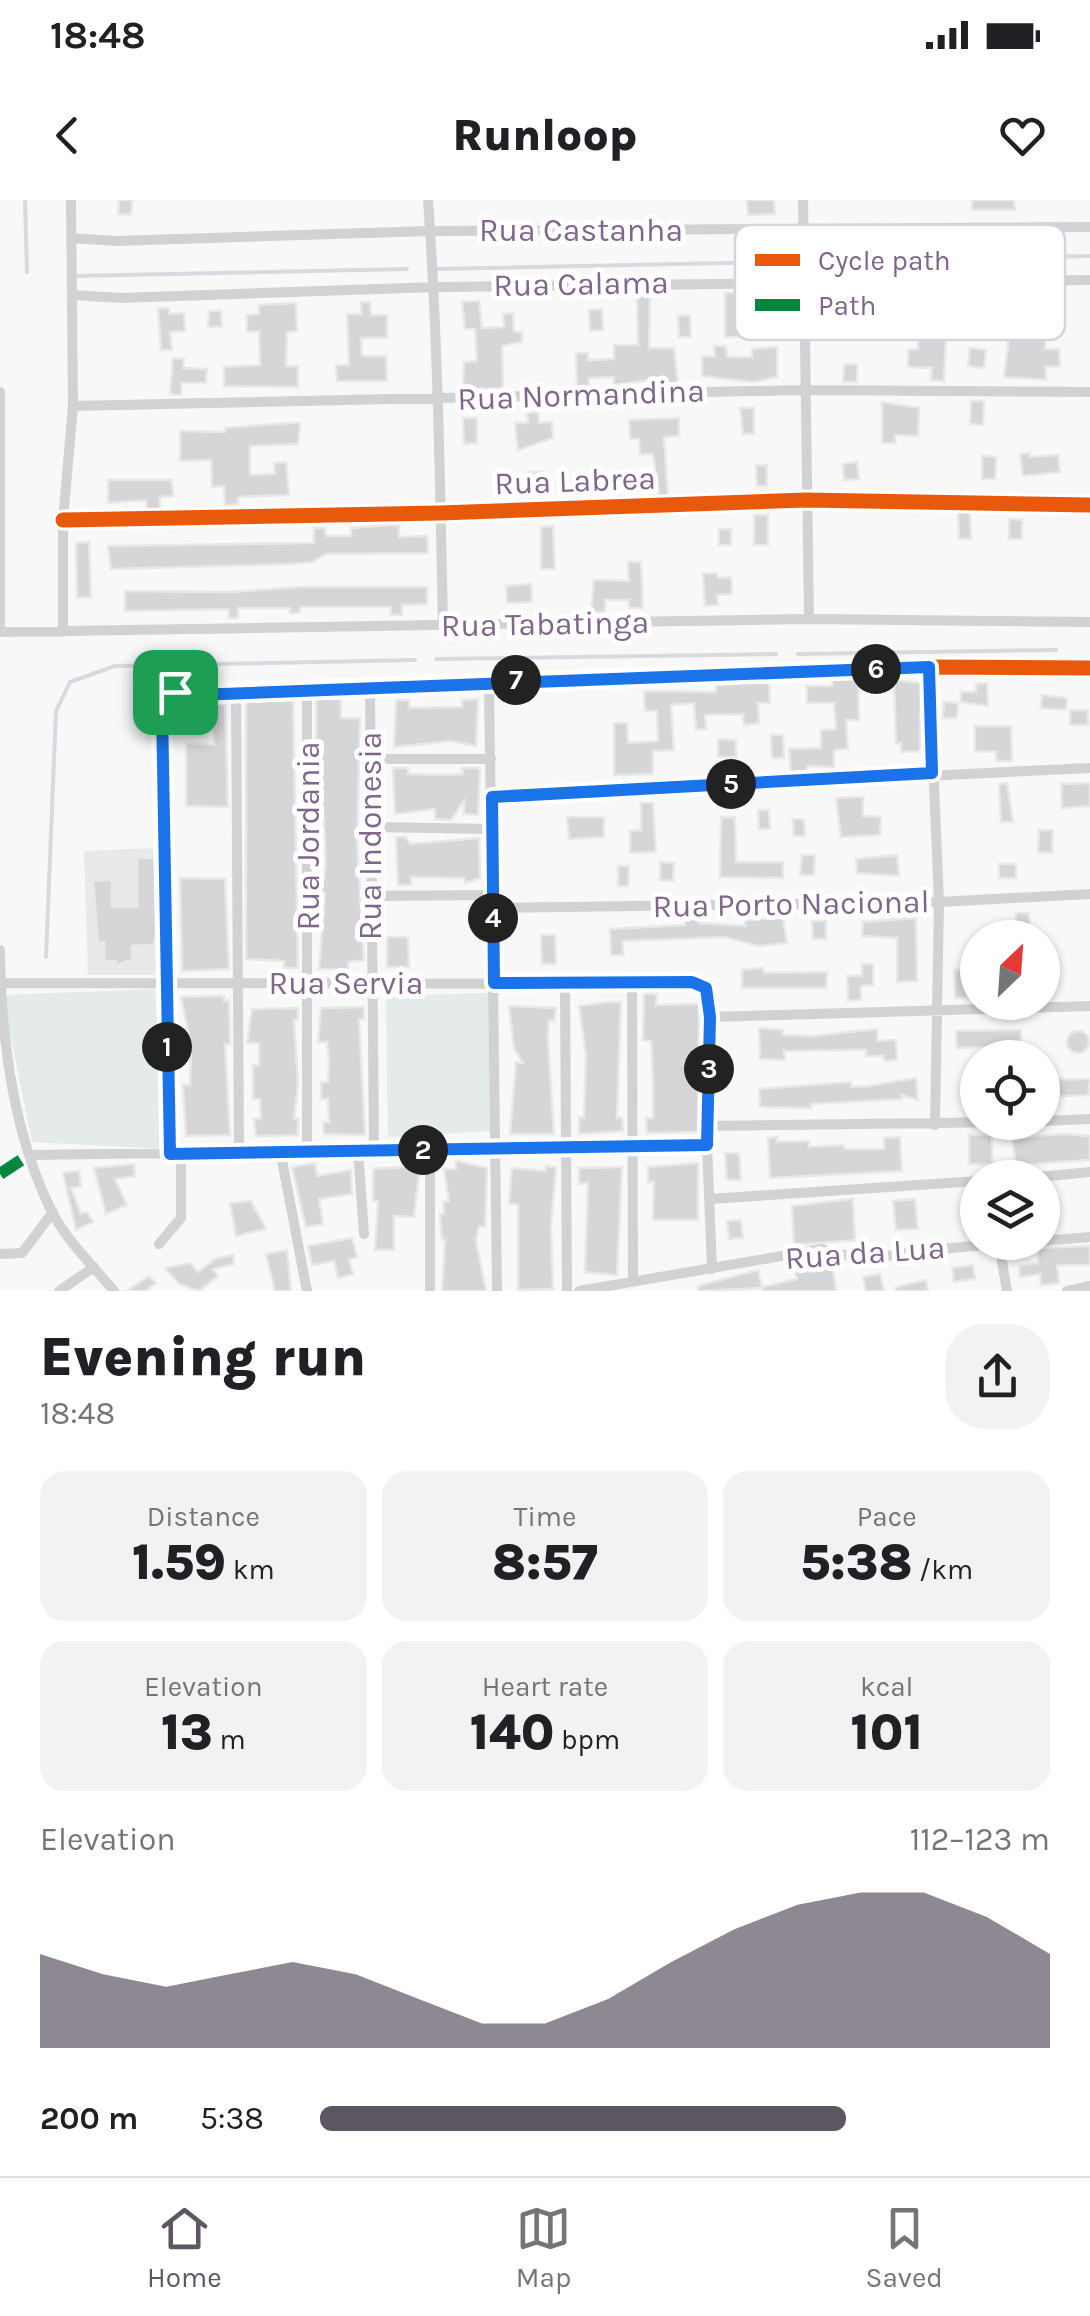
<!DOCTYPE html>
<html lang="en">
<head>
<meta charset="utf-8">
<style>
  body { margin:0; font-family:Karla,sans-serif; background:#f2f2f2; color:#202124; height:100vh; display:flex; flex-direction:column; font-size:38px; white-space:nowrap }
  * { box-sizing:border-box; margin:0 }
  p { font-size:32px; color:#757577 }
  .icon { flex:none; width:55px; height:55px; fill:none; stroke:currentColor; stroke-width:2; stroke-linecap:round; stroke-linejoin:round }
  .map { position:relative; height:1091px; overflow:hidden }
  .drawer { display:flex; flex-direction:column; background:#fff; flex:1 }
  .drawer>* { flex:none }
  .needle { width:65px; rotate:25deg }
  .tools { position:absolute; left:960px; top:720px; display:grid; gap:20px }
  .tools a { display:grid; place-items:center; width:100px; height:100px; border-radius:50%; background:#fff; box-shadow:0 2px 8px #0004; font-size:50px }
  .pin { position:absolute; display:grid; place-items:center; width:85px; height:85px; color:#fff; margin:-42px; border-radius:20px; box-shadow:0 5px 15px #0006 }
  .km { position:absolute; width:50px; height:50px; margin:-25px; border-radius:50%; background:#222; color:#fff; font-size:28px; line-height:50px; text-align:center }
  .round { display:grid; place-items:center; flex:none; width:105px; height:105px; border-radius:40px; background:#f2f2f2 }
  .summary { display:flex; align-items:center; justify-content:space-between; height:170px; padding:0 40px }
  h1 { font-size:55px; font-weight:800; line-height:75px }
  .figures { display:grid; grid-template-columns:repeat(3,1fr); gap:15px; height:170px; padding:10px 40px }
  .figures div { display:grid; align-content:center; border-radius:25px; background:#f2f2f2; text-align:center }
  .figures b { font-size:50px; font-weight:800 }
  .figures small { font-size:28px; font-weight:400 }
  .figures p { font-size:28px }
  .chart { height:280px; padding:20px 40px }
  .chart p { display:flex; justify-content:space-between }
  .chart svg { width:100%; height:180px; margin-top:10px; fill:#5e5763; opacity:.7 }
  ul { padding:0 40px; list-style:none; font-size:32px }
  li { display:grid; grid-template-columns:160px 120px 1fr; align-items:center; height:75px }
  li i { height:25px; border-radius:12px; background:#5e5763 }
  .status { display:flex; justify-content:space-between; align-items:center; height:70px; padding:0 50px; background:#fff; direction:ltr }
  .status svg { height:28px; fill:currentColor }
  header { display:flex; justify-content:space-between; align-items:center; height:130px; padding:0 40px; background:#fff; font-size:45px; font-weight:800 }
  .tab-bar { display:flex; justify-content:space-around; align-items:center; height:140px; border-top:2px solid #e0e0e0; background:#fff; font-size:28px; color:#757577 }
  .tab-bar a { display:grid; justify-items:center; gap:5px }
  .tab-bar .on { color:#5e5763 }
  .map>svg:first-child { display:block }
  .built { fill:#e9e8ea }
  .green { fill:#e5eaea }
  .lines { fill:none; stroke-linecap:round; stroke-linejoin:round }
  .stream { stroke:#dcd7e0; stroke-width:4 }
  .building { fill:#d6d5d7; stroke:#e8e8e8; stroke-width:2.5 }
  .minor { stroke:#d2d1d3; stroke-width:10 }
  .quiet { stroke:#00873e; stroke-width:12; stroke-dasharray:25 12; stroke-linecap:butt }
  .cycleway-casing { stroke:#fff; stroke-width:21 }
  .cycleway { stroke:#e8590c; stroke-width:15 }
  .route-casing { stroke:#fff; stroke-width:20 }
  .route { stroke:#1a73e8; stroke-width:12 }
  .labels { text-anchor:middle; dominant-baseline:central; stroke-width:10; stroke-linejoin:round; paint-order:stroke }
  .street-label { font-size:32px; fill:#7f668a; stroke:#fff }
  .key { fill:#fff; stroke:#d9d1dc; stroke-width:2.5 }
  .key-label { font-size:28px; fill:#7f668a }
</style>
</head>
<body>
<div class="status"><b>18:48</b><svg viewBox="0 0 49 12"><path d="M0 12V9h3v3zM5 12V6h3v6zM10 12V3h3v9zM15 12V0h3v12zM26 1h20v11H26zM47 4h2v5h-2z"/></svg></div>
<header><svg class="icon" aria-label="back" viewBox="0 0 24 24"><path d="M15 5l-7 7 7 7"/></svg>Runloop<svg class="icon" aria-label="heart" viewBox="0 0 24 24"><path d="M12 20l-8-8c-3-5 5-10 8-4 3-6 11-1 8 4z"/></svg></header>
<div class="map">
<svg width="1090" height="1091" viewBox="0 0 1090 1091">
  <rect width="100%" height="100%" fill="#f8f8f8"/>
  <path class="built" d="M156 648 160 775H88L84 651Z"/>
  <path class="green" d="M155 789 167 949 32 942 2 795Z
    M488 793 490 931 388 937 386 796Z"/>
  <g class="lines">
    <path class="stream" d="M25 0 27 72
      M793 62 1090 56
      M433 69 772 62
      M74 76 407 69
      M798 454 1056 450
      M436 459 776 454
      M46 757 56 511 70 482 115 466 415 460"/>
  </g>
  <path class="building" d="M119 0H132L131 15 118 14Z
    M747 0H774L775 14 748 15Z
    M972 0H1014L1015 10H972Z
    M725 93H738L739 137H725Z
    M650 94 649 148H674L678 184H664V178L614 185V177L589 178V186H577L576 153H588V160L614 159V145H638L637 95Z
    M479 101 482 128 504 127 503 114 513 113 514 132H522V142L502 146 503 188 463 189 464 162 477 161 475 129H465L462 102Z
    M361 102H370L371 115H387V138H361L362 156H386L387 181H337L336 165H349L347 114H361Z
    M296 103 297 131 287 132 286 166H298V187L224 186V167L260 165 259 131 247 132V115L259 114V105Z
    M158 108H169V114L184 113 185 131 170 132 172 150H161Z
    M602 109 603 130 590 131 589 110Z
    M209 111H221L222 127H208Z
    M690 115 691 137H679L678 116Z
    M919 122H929L928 137 946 138 944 181 931 180 932 168 908 167V150L918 149Z
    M1034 132 1046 133 1045 149H1059L1060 166 1046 167V180L1004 177 1009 136 1033 139Z
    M714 146H726L727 157H752V149L777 147V177L753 182 702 176V156L715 157Z
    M970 148 986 150 984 168 968 166Z
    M173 158 184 159 183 168 207 169 206 183H182L181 195 170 194Z
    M857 164V182H843L844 165Z
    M971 201H984L983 225 970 224Z
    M882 202 919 208 918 236 895 235V243H882Z
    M740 208H754V234H743Z
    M538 212 539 223 552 222 553 238 518 250 515 223H528L527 213Z
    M463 218H477V243L464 244Z
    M679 218V236L664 237 668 296H659L653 254H640L639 239H630L629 220Z
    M290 223H300L298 244 250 246V275L275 274 274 263 286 262 289 295 238 297V304L225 305 224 286 212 287 211 260 180 261V231L225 232V228Z
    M1030 253V257L1058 255 1060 272 1023 276 1020 254Z
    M982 256 996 257 995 279H982Z
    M857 262 859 279 844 280 843 264Z
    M756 265H767V286H757Z
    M529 272H542V296H531Z
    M108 280H172L173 296 160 297V309L147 310 146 300 108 303Z
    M958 312H970L971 339H959Z
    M754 315H768V345H754Z
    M1009 319 1022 320V339H1009Z
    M389 325H399V337L427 336 428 353 326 354 312 362 290 364 111 369 108 346 314 343V328H325L326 336H351V328Z
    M553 326 555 369H541V327Z
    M719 329H731V345H719Z
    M89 342 91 397 77 398 76 343Z
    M628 362H641L643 408H629V400H605V412H591L594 380 629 381Z
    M717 373 718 378 731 377 732 394 717 395 718 405 705 406 703 374Z
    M531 384 532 402 507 403 506 386Z
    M303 387H427V404L402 405V415H391V407H300V413H290V408H238V418H229V409L125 411V391L228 392Z
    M858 478 859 520H846L848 549 834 550V567L808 566 804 573 791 574 789 549 821 548V530L836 529 834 503H807V486H832V479Z
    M894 480 921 483 920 551 901 552V543H896Z
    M769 482 770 503H758L759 523 744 525 743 514 705 515 706 529 696 530 694 503 671 505 674 550 653 551V574L614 575V523H627L628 543 658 541 657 511H645L644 491 716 492V485Z
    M987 483 988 506 961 502V492H976V484Z
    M1042 495 1067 498 1066 510 1041 508Z
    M341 497V518H360L357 642 364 760 348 762V769H319L325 693H318L317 679H324L326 661 322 593H316V498Z
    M293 499 298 768H284V761L246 759V501Z
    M478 499 476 546 451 541 394 547 396 500H409V508L462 507V500Z
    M944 502 958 503 957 518H943Z
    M225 504 228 607 186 606V543L214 545 212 516 182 517V505Z
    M1070 510H1088V525H1070Z
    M975 526H1011L1012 561H996V552L975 551Z
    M771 535H783L784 558H772Z
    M718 539 736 540V557H718Z
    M393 568H408V574L444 575 463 574 462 568H480L478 615 464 614V601L451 620 435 619V609L395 614Z
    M1007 583 1013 622H1001L999 584Z
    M1090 583V606L1062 608 1061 584Z
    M863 597V616L881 617 880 635 841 637 836 598Z
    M641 603H653L656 652 630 653V631L641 630Z
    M758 610H769L770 629H759Z
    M567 617H604V637L569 639Z
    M721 617H735L736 662H783V678L720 677Z
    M793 619H804L805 636H794Z
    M1039 630H1053L1052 653 1038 652Z
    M396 637H406L410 644 479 638 480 678 465 683 464 678 411 677V685H398Z
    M802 655H815L814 675H800Z
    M897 655 899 676 857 673 856 659Z
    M137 658H155L157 732 154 745 132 746V760L116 765V761H104V742L98 743 93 681 112 680V707H137Z
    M660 662 674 663 673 681 660 680Z
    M999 664H1016V678H999Z
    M618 666H629L628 686H618Z
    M180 678 225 679 229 769 182 771Z
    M1016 713H1029L1030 736 1016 737Z
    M685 717H699V723L745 726V720L783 718 787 743 759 746 724 737 623 741V755H611L610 729 685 725Z
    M916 718 917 781 897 782V738L862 736 863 722Z
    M812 721H826V739H813Z
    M541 735H555L556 764H542Z
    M387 737H408L409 767H387Z
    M862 764H873V785L861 786V800L848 801 847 776H862Z
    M763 768 764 773 827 772 826 788H742V770Z
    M978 769V798H955L954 770Z
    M644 794H657L656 805 699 804 698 932 647 933 646 918H653V878L651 841 643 840Z
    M224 796V801L229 800 230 844H225L230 935 186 936 183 885H190L191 845 181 797Z
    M609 802H621L617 918H622L623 931 579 934V917L584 918 586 855 579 806Z
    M509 806 556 808 554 821 549 820 548 839 554 934H510L516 863H523L514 848Z
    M364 807V819H359L365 935 324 934 323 922H329L328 899H321V882H328L329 859 327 842H318L321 808Z
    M298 808V820H294L298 884 294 919H298V935L256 936 254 919H261L260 899H253V865H259V843H247L252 809Z
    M759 828 783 830V835L813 836 877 829 878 841 896 840 897 860 884 861V856H866V850H854L784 851 785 860 760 859Z
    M1021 830V846L957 848 956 831Z
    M1067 842a11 11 0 1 1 22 0a11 11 0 1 1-22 0Z
    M916 878 918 900 902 895V899L811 904V908L760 907 759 889 851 882V887L869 886Z
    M1090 879 1088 895 1042 897V880Z
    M1063 934 1090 936V960L1016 965 1012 938Z
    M969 935H992V964H969Z
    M777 937V942L809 941V947L844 945 845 949H884V938L900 937 902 971 770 978 768 938Z
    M725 953H739L741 980H727Z
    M456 961 487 968 485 1027 479 1026 476 1041 486 1091H442L445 1040H442L440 1014H444L443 1002 449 1001 444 969H456Z
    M315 963 317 976 351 970 352 994 319 999 323 1024 306 1027 292 967Z
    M698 963V1020H653L654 982H648V967Z
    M134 964 135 976 115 979 127 1005 106 1014 94 968Z
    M420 966 414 1017 394 1016V1050H375L378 1001H373V969Z
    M546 966 556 967 551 1026 553 1089 518 1090V1004H509L512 968 546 971Z
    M622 967 617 1075 585 1072 588 983 579 984V968Z
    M79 971 81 986 71 988 81 1014 87 1012 93 1022 76 1030 63 973Z
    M853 999 855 1040 794 1045 792 1006Z
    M915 999 918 1029 896 1030 893 1001Z
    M251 1001 266 1029 236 1036 230 1003Z
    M741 1020 743 1038 729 1039 727 1021Z
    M352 1038 357 1057 349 1059 353 1074 338 1078 334 1061 312 1065 308 1046Z
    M1090 1046V1065H1057L1059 1083 1041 1085 1040 1074 1020 1077 1019 1066 1038 1063V1048Z
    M287 1050 291 1091H275L266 1054Z
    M233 1055 234 1064 213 1069 218 1076 199 1091 179 1084 165 1068 190 1063 198 1072 215 1059Z
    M832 1061 836 1091H763V1087L797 1079 794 1067Z
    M973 1065 975 1079 954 1082 952 1068Z
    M758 1070 762 1088 698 1091V1086Z
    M880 1074 884 1091H866L863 1077Z
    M149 1076 156 1083 146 1091H127Z
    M926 1080 928 1091H896V1087Z"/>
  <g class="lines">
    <path class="minor" d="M428 0C438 141 440 284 443 426
      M803 0 809 419
      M71 38 116 41 430 31 1090 27
      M72 95 121 98 437 87 1090 80
      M0 192V425
      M73 206 803 190 1090 192
      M63 320 440 313 806 300 1090 305
      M0 432 809 419 1090 422
      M63 432V320L73 206 71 0
      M929 467 939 702 935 925
      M489 481 497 1091
      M370 489 374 949
      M236 491 239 952
      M307 491V950
      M370 559H491
      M492 597 1090 568
      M370 627 492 629
      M371 696 493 695
      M493 708 939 702 1090 694
      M0 750C1 838 12 932 52 1012 67 1041 93 1066 114 1091
      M632 782 633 1081
      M0 783 701 784 710 794 707 945 712 1069
      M565 784 567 1091
      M710 817 1090 806
      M1042 921 1090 919
      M708 926 1007 922
      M280 950 307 1091
      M358 950 364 1034
      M430 951V1091
      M170 954 161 509 169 495 929 467 1090 468
      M29 955 707 945
      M1029 978 1090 972
      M710 999 978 981
      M1042 1041 1090 1037
      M159 1044 181 1018V954
      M999 1044 1007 1091
      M0 1054 22 1053 53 1012
      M59 1091 94 1067
      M579 1091 822 1049 864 1060 917 1051 1019 1042
      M1067 1091 1090 1086"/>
    <path class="quiet" d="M0 974 29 955"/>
    <defs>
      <path id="cycleway" d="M63 320 440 313 806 300 1090 305
        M170 954 161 509 169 495 929 467 1090 468"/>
    </defs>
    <use href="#cycleway" class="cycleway-casing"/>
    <use href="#cycleway" class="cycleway"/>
  </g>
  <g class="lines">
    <defs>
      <path id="route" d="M929 467 932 573 492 597 494 783 692 782 706 788 710 817 707 945 170 954 162 509 169 496Z"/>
    </defs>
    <use href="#route" class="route-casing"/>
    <use href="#route" class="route"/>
  </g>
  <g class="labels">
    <g class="street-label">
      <text x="581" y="30">Rua Castanha</text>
      <text transform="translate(581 84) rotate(-1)">Rua Calama</text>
      <text transform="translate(581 195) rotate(-2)">Rua Normandina</text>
      <text transform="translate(575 281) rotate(-2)">Rua Labrea</text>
      <text transform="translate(545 424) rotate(-1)">Rua Tabatinga</text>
      <text transform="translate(308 636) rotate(-90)">Rua Jordania</text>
      <text transform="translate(370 636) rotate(-90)">Rua Indonesia</text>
      <text transform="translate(791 704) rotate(-1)">Rua Porto Nacional</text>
      <text x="346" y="783">Rua Servia</text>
      <text transform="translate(865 1053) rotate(-4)">Rua da Lua</text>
    </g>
  </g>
  <rect x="735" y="25" width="330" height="115" rx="15" class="key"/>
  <rect x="755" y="54" width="45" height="12" fill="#e8590c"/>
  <rect x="755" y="99" width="45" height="12" fill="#00873e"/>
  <g class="key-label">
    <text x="818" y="70">Cycle path</text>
    <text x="818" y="115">Path</text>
  </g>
</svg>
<div class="tools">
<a><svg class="needle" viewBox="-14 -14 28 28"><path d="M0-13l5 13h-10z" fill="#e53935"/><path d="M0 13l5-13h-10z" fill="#757577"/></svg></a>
<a><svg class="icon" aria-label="locate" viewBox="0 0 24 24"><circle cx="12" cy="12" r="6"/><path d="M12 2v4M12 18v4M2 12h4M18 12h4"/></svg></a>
<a><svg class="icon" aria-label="layers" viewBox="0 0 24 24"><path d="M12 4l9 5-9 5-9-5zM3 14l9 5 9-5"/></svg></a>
</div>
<div class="pin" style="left:175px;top:492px;background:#1e9e55"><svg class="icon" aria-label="arrive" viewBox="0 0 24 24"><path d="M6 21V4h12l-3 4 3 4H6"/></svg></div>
<b class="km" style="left:167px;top:847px">1</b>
<b class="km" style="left:423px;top:950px">2</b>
<b class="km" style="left:709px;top:869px">3</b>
<b class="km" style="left:493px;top:718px">4</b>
<b class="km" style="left:731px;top:584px">5</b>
<b class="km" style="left:876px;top:469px">6</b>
<b class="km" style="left:516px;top:480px">7</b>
</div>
<section class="drawer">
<div class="summary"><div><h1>Evening run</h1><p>18:48</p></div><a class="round"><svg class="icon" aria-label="share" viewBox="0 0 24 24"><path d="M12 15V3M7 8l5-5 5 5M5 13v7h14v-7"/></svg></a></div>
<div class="figures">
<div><p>Distance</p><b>1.59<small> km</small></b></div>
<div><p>Time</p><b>8:57</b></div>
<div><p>Pace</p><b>5:38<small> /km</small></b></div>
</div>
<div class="figures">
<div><p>Elevation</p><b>13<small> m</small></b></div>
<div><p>Heart rate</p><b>140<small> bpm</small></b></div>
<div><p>kcal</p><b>101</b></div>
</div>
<div class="chart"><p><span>Elevation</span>112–123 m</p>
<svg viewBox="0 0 160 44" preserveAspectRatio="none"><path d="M0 44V21L10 26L20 29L30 26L40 23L50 26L60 32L70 38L80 38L90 32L100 23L110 15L120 9L130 6L140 6L150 12L160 21V44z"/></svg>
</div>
<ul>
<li><b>200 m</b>5:38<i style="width:72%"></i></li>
</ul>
</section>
<nav class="tab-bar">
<a class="on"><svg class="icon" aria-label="home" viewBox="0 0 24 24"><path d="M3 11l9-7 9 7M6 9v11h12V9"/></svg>Home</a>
<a><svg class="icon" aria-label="map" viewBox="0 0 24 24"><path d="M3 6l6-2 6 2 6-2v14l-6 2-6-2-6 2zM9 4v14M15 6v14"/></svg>Map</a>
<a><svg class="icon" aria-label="saved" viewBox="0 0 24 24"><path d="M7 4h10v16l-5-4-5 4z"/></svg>Saved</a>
</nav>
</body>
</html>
